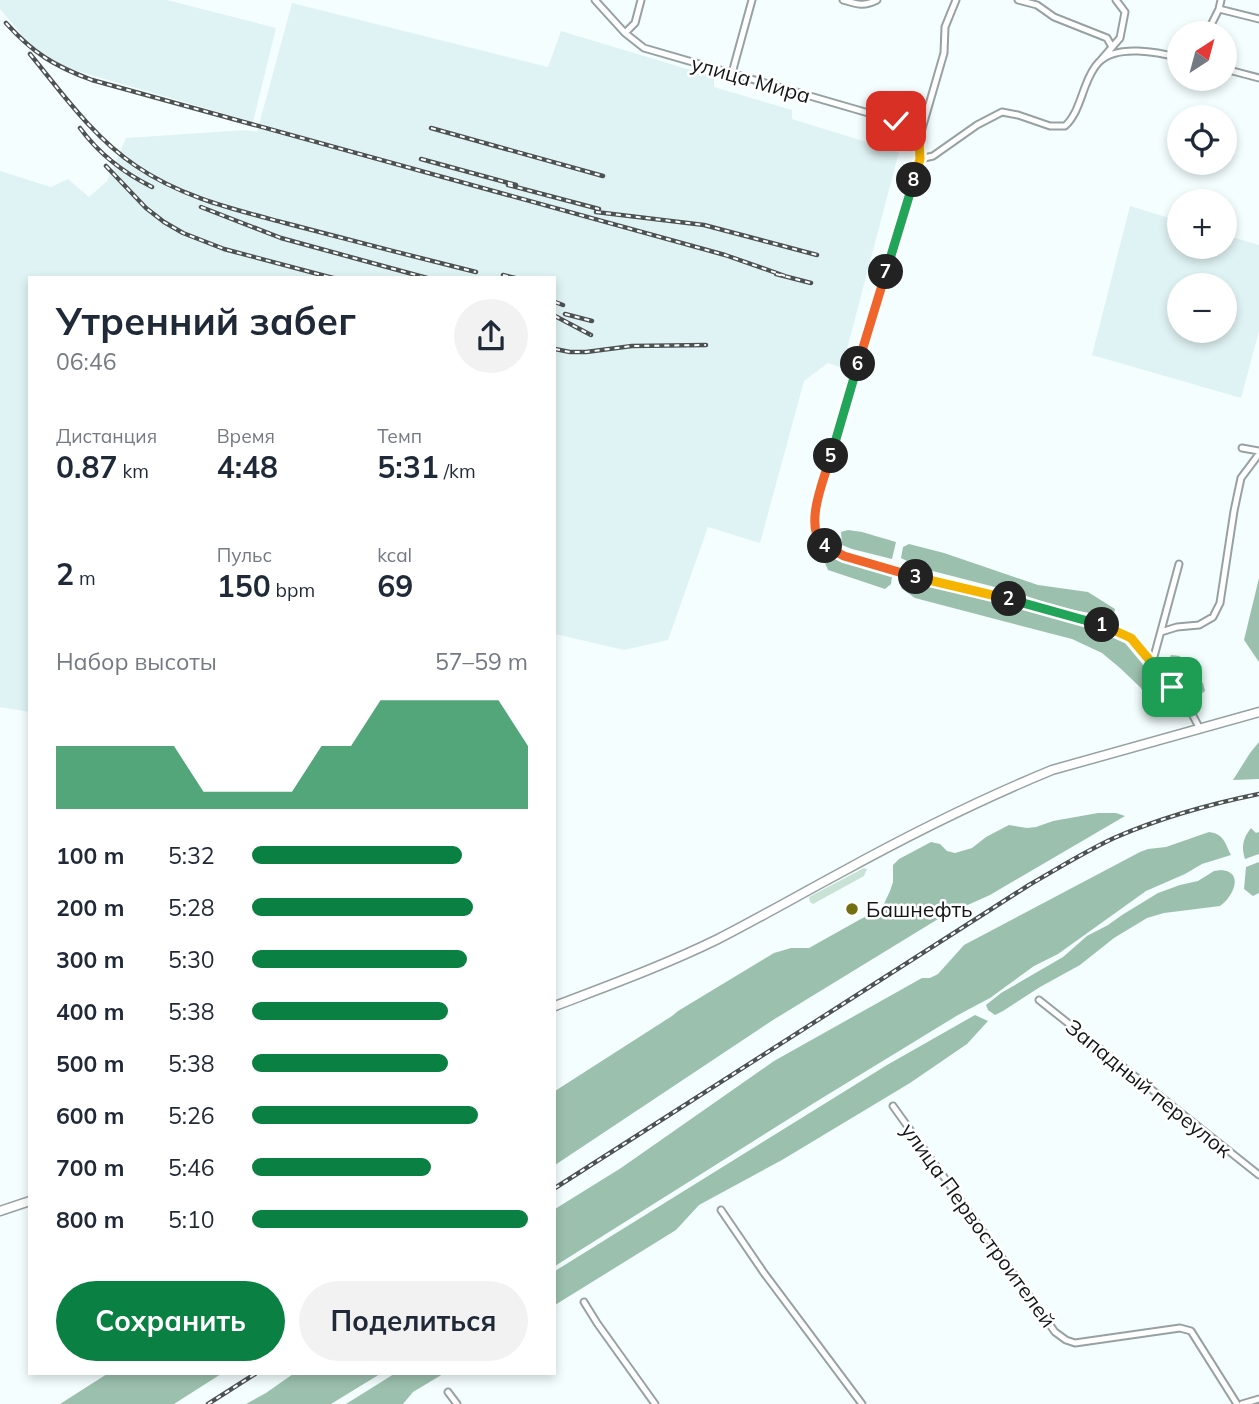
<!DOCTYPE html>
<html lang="ru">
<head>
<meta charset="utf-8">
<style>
  body { margin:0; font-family:Mulish,sans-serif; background:#f2f2f3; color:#1f2937; height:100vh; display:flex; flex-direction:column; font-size:26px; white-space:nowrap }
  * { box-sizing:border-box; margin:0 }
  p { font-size:23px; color:#747a83 }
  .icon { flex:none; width:38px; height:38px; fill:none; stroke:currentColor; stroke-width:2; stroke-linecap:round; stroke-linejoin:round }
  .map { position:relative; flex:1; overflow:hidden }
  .panel { position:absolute; left:28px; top:276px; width:528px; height:1099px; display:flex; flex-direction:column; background:#fff; border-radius:0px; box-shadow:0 4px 10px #0003 }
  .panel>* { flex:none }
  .needle { width:46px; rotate:36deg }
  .controls { position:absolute; left:1167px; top:21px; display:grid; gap:14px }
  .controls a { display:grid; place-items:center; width:70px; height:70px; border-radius:50%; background:#fff; box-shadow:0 4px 10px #0003; font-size:35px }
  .pin { position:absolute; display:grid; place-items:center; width:60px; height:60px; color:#fff; margin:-30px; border-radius:14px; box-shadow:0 4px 10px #0006 }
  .km { position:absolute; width:35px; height:35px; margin:-18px; border-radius:50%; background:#222; color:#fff; font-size:19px; line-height:35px; text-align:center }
  .round { display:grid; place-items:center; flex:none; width:74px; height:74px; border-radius:37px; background:#f2f2f3 }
  .overview { display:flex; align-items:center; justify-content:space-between; height:119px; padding:0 28px }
  h1 { font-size:38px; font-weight:700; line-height:52px }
  .metrics { display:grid; grid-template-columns:repeat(3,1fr); gap:10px; height:119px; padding:7px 28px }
  .metrics div { display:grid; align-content:center }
  .metrics b { font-size:30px; font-weight:700 }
  .metrics small { font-size:19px; font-weight:400 }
  .metrics p { font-size:19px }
  .chart { height:196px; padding:14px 28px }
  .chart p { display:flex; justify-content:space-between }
  .chart svg { width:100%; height:126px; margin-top:7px; fill:#0b8043; opacity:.7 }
  .primary-button { display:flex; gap:14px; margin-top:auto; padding:14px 28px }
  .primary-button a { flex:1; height:80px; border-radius:42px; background:#0b8043; color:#fff; font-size:28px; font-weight:700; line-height:80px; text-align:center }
  .primary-button a+a { background:#f2f2f3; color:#1f2937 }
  ul { padding:0 28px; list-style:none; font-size:23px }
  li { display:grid; grid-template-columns:112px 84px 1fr; align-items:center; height:52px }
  li i { height:18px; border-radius:9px; background:#0b8043 }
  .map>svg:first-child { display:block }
  .built { fill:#e0f3f4; fill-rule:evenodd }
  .green { fill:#c8e3d5 }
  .forest { fill:#9cc0ae }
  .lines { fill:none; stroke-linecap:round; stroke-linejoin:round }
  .street-casing { stroke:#98a1a2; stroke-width:9 }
  .secondary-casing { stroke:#98a1a2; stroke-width:11 }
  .street { stroke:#fff; stroke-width:5 }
  .secondary { stroke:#fff; stroke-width:8 }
  .rail-casing { stroke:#4c5252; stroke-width:4.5 }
  .rail { stroke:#fff; stroke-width:2; stroke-dasharray:5; stroke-linecap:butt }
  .split-1-casing { stroke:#fff; stroke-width:14 }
  .split-2-casing { stroke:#fff; stroke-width:14 }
  .split-3-casing { stroke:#fff; stroke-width:14 }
  .split-4-casing { stroke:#fff; stroke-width:14 }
  .split-5-casing { stroke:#fff; stroke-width:14 }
  .split-6-casing { stroke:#fff; stroke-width:14 }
  .split-7-casing { stroke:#fff; stroke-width:14 }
  .split-8-casing { stroke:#fff; stroke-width:14 }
  .split-9-casing { stroke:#fff; stroke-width:14 }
  .split-1 { stroke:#f5b400; stroke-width:9 }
  .split-2 { stroke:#22a559; stroke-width:9 }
  .split-3 { stroke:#f5b400; stroke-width:9 }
  .split-4 { stroke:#f0652b; stroke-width:9 }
  .split-5 { stroke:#f0652b; stroke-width:9 }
  .split-6 { stroke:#22a559; stroke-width:9 }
  .split-7 { stroke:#f0652b; stroke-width:9 }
  .split-8 { stroke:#22a559; stroke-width:9 }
  .split-9 { stroke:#f5b400; stroke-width:9 }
  .poi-dot { fill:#746f10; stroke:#fff; stroke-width:2.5 }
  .labels { text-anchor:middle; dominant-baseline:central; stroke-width:5; stroke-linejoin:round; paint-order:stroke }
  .street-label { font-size:21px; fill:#131717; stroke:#fff }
  .poi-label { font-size:21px; fill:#131717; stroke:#fff; text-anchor:start }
</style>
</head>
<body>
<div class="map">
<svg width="1259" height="1404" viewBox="0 0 1259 1404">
  <rect width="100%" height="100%" fill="#f4fefe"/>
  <path class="built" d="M0 0H167L276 28 253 122 67 68 45 55 26 40 0 9Z
    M292 3 548 67 561 31 714 77V87L792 110V119L899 152 842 368 828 363 804 381 760 543 708 527 668 640 624 650 555 634V278H30V712L0 707V171L51 187 68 179 89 197 107 181 126 138 245 130 257 132Z
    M1130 206 1179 221 1180 247H1225V235L1259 245V331L1241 398 1092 355ZM1180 285H1225V331H1180Z"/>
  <path class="green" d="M864 868 867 869 864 876 813 904 810 902 809 897Z"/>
  <path class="forest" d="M848 530 862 532 896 542 892 559 852 549 842 545 841 532Z
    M909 544 944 553 1038 585 1088 592 1115 609 1113 618 1055 606 1018 593 921 568 901 558 903 547Z
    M836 557 892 576 891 584 885 589 828 570 825 563Z
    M1259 578V662L1244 640Z
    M905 580 1015 606 1087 626 1125 643 1170 697 1171 703 1156 710 1140 687 1120 668 1102 653 1072 639 915 598 901 588Z
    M1171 655 1180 656 1182 676 1203 683 1205 691 1192 701 1165 668Z
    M1259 742V779L1233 780 1250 753Z
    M1098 813H1116L1125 816 990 895 943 916 773 1020 555 1165V1091L672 1016 678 1011 774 953 791 948H809L859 920 875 912 883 906 890 891 893 882V865L899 859 931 842 940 844 947 851 955 853 972 848 986 837 1009 825 1027 828 1036 827 1053 821Z
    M1251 828 1256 833 1259 832V854L1245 859C1241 847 1243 838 1251 828Z
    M1209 832C1224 834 1225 843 1231 855L1202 864 1185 874 1146 891 1058 954 1034 966 990 998 958 1015 814 1103 555 1266V1209L621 1168 774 1061 922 978H930L938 974 964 945 1140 852 1148 849 1166 847Z
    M1259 862V893L1253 896 1244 889 1246 867Z
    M1221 870C1245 872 1233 897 1220 906L1164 913 1147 918 1114 938 1080 965 1040 987 1003 1011 995 1015 988 1010 986 1005 1001 993 1063 957 1087 936 1108 925 1122 915 1158 893 1180 885 1198 881 1214 871Z
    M975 1015 988 1021 967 1044 910 1083 782 1160 699 1205 676 1230 555 1305V1271L887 1065Z
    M107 1374H221L174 1404H60Z
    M293 1374H380L331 1404H246L266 1393Z
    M394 1374H443L413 1392 403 1404H346Z"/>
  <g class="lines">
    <defs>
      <path id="street" d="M595 0 625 33 644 48 896 121 919 139
        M843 0C856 4 864 7 877 0
        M956 0 945 27 944 53 919 139 920 159 816 504 814 527 818 541 831 550 844 556 899 573 1029 604 1096 623 1131 638 1181 698 1191 712 1200 729
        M1018 0 1037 5 1054 17 1107 38 1112 47
        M1219 9 1259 19
        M625 33 635 23 641 0
        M1207 33 1219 9 1221 0
        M1101 60 1120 38 1125 12 1116 0
        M1225 69 1259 78
        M732 73 752 0
        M920 159 933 156 977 125 1002 112 1018 115 1050 126H1065C1076 116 1080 100 1085 87 1088 79 1093 68 1099 62 1117 44 1158 52 1180 58
        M1242 448 1259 451
        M1161 632 1177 627 1199 625 1213 617 1220 603 1234 511 1241 478 1259 454
        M1152 664 1179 564
        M1039 1000 1259 1175
        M893 1106 1055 1332 1066 1340 1075 1343 1180 1328 1191 1331 1237 1404
        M721 1210 764 1273 862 1404
        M584 1302 597 1323 655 1404
        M448 1392 457 1404
        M1242 1404 1259 1399"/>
      <path id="secondary" d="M555 1006C610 985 665 965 718 939 759 918 799 895 840 873 909 835 979 800 1052 770L1259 712
        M0 1211 30 1201"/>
    </defs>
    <use href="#street" class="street-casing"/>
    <use href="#secondary" class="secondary-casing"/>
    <use href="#street" class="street"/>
    <use href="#secondary" class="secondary"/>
    <defs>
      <path id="rail" d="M6 23C33 53 54 66 92 80L725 255 785 276
        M30 54C62 93 93 137 136 166 181 197 233 209 285 223 349 240 412 256 476 272
        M80 128C99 154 124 173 152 187
        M431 128 603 176
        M421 159 516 185
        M106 166 146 208 164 222 183 233 224 249 333 278
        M508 185 599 209
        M201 207 281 238 427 278
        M596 212 704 225 817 255
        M776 274 811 283
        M503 275 515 278
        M555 302 563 305
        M565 314 592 321
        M555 316 591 335
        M555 349 570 352H586L632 346 706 345
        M555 1188 1029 885C1057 869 1084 852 1114 838 1160 818 1210 804 1259 794
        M208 1404 255 1374"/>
    </defs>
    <use href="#rail" class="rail-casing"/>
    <use href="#rail" class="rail"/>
  </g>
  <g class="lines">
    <defs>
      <path id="split-1" d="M1102 625 1131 638 1172 687"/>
      <path id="split-2" d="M1009 599 1102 625"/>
      <path id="split-3" d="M916 577 1009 599"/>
      <path id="split-4" d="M825 546 844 556 916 577"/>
      <path id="split-5" d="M825 546C802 529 824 479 831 456"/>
      <path id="split-6" d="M831 456 858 364"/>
      <path id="split-7" d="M858 364 886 272"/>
      <path id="split-8" d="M886 272 914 180"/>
      <path id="split-9" d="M896 121 919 139 920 159 914 180"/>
    </defs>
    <use href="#split-1" class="split-1-casing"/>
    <use href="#split-2" class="split-2-casing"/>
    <use href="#split-3" class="split-3-casing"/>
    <use href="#split-4" class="split-4-casing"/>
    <use href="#split-5" class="split-5-casing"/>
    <use href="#split-6" class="split-6-casing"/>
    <use href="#split-7" class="split-7-casing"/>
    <use href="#split-8" class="split-8-casing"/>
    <use href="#split-9" class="split-9-casing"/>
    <use href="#split-1" class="split-1"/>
    <use href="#split-2" class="split-2"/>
    <use href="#split-3" class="split-3"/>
    <use href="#split-4" class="split-4"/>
    <use href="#split-5" class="split-5"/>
    <use href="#split-6" class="split-6"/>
    <use href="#split-7" class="split-7"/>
    <use href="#split-8" class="split-8"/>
    <use href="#split-9" class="split-9"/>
  </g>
  <circle class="poi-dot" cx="852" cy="909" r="7"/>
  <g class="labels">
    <g class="street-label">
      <text transform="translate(751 79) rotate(16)">улица Мира</text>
      <text transform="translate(1149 1088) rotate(39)">Западный переулок</text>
      <text transform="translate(979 1225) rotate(54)">улица Первостроителей</text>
    </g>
    <g class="poi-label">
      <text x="866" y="909">Башнефть</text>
    </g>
  </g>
</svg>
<div class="controls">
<a><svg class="needle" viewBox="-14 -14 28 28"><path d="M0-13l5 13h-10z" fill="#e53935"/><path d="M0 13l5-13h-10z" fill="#747a83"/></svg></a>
<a><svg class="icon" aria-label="locate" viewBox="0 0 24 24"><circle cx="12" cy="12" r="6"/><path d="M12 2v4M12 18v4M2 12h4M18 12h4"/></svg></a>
<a>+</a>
<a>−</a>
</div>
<div class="pin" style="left:1172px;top:687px;background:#1e9e55"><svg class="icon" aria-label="arrive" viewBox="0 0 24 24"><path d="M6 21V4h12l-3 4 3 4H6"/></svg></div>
<div class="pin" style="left:896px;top:121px;background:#d93025"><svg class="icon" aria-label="check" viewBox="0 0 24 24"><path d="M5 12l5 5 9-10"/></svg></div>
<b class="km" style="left:1102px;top:625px">1</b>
<b class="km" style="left:1009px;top:599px">2</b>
<b class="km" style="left:916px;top:577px">3</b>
<b class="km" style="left:825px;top:546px">4</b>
<b class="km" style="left:831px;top:456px">5</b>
<b class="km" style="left:858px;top:364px">6</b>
<b class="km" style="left:886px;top:272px">7</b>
<b class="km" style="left:914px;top:180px">8</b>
<section class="panel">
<div class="overview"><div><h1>Утренний забег</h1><p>06:46</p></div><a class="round"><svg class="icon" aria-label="share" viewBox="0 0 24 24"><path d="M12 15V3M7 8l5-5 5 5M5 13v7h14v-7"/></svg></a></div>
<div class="metrics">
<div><p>Дистанция</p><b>0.87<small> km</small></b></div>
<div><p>Время</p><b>4:48</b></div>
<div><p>Темп</p><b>5:31<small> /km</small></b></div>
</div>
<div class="metrics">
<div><b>2<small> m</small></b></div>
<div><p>Пульс</p><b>150<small> bpm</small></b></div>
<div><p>kcal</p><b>69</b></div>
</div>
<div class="chart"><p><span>Набор высоты</span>57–59 m</p>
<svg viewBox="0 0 160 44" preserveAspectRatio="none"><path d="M0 44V22L10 22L20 22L30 22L40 22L50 38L60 38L70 38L80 38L90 22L100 22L110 6L120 6L130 6L140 6L150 6L160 22V44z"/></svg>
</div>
<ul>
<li><b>100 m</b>5:32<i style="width:76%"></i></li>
<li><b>200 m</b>5:28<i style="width:80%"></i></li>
<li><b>300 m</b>5:30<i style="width:78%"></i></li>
<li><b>400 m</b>5:38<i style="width:71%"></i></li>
<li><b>500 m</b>5:38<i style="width:71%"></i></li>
<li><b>600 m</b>5:26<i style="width:82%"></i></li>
<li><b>700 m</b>5:46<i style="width:65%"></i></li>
<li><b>800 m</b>5:10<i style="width:100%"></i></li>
</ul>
<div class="primary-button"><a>Сохранить</a><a>Поделиться</a></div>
</section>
</div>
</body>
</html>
